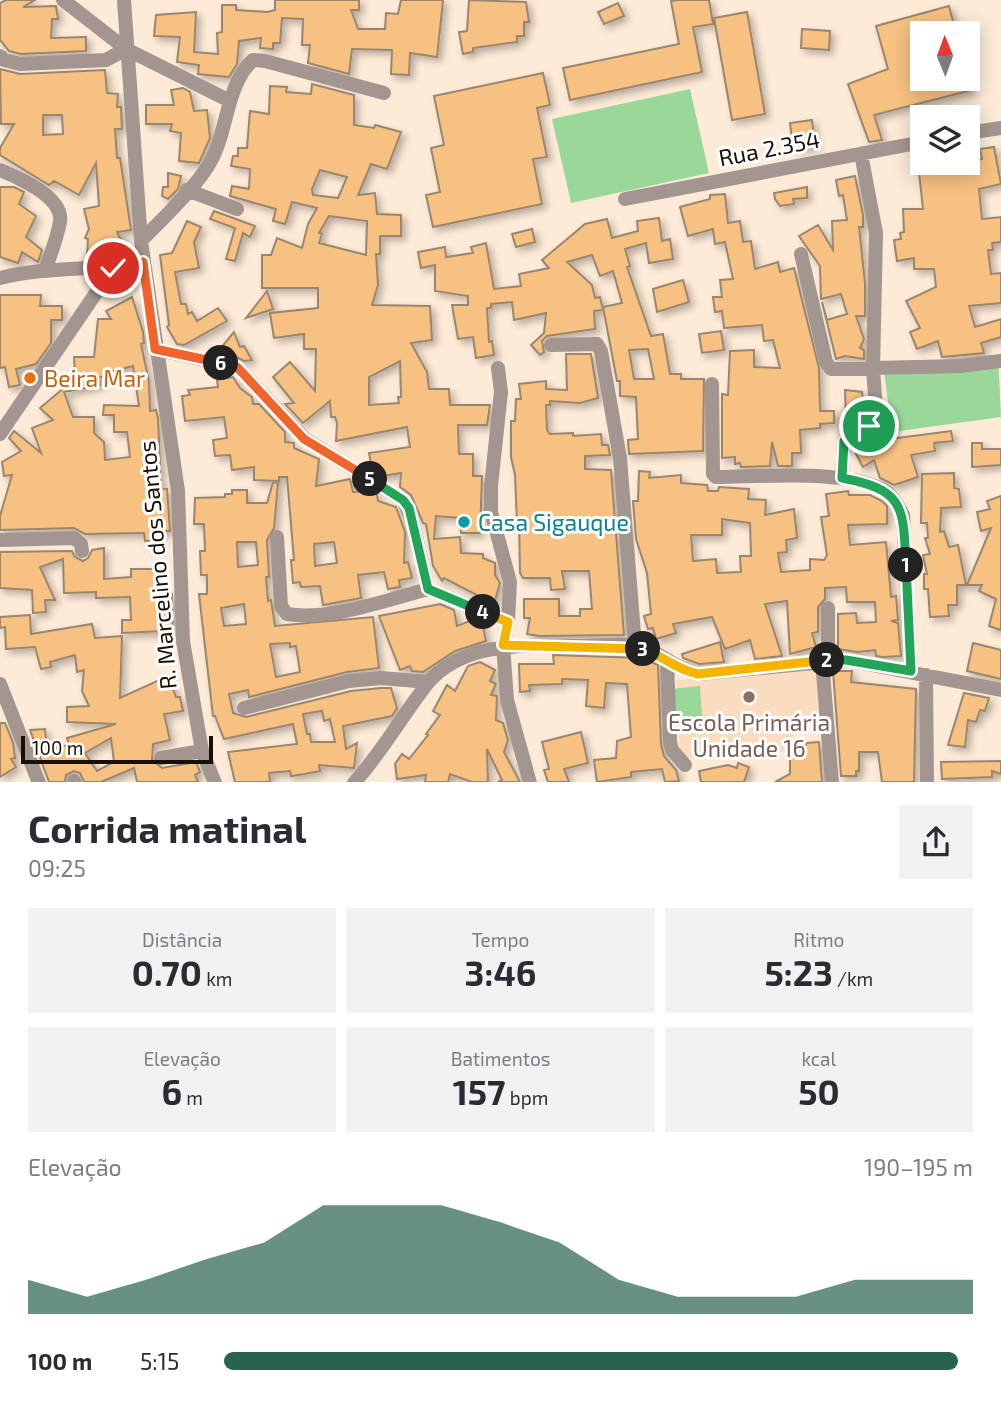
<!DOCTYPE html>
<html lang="pt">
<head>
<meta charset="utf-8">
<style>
  body { margin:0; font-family:"Exo 2",sans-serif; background:#f2f2f3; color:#2b2b33; height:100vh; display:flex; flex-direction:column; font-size:26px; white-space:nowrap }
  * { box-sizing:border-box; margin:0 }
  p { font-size:23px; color:#7c7c81 }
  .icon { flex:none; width:38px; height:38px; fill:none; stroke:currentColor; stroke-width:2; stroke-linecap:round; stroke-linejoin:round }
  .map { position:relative; height:782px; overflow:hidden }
  .details { display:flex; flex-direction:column; background:#fff; flex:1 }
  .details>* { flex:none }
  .needle { width:46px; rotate:359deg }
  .buttons { position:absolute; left:910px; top:21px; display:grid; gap:14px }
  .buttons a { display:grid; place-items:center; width:70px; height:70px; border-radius:0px; background:#fff; box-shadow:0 4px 18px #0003; font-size:35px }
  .scale { position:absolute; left:21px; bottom:18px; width:192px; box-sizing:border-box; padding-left:7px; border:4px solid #171007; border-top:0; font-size:19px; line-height:24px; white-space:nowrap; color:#171007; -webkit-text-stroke:5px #fff; paint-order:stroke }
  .pin { position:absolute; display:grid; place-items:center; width:60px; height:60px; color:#fff; margin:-30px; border:4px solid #fff; border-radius:50%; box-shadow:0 2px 7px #0007 }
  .km { position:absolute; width:35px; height:35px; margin:-18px; border-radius:50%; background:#222; color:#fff; font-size:19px; line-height:35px; text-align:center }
  .round { display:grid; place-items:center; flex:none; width:74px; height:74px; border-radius:0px; background:#f2f2f3 }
  .overview { display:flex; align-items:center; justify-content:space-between; height:119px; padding:0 28px }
  h1 { font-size:38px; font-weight:700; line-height:52px }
  .figures { display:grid; grid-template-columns:repeat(3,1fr); gap:10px; height:119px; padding:7px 28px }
  .figures div { display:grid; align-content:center; border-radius:0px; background:#f2f2f3; text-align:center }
  .figures b { font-size:35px; font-weight:700 }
  .figures small { font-size:19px; font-weight:400 }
  .figures p { font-size:19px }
  .chart { height:196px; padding:14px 28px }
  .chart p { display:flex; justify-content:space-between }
  .chart svg { width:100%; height:126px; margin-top:7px; fill:#29634c; opacity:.7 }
  ul { padding:0 28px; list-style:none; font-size:23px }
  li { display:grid; grid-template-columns:112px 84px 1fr; align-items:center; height:52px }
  li i { height:18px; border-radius:9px; background:#29634c }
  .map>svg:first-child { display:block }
  .built { fill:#faddbf }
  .green { fill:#9ad899 }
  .building { fill:#f7c182; stroke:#9a866e; stroke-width:2; fill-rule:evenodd; filter:url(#shadow) }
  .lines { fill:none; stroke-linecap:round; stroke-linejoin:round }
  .minor { stroke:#a3958f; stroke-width:14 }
  .split-1-casing { stroke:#fff; stroke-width:14 }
  .split-2-casing { stroke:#fff; stroke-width:14 }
  .split-3-casing { stroke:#fff; stroke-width:14 }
  .split-4-casing { stroke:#fff; stroke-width:14 }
  .split-5-casing { stroke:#fff; stroke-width:14 }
  .split-6-casing { stroke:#fff; stroke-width:14 }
  .split-7-casing { stroke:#fff; stroke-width:14 }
  .split-1 { stroke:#22a559; stroke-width:9 }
  .split-2 { stroke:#22a559; stroke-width:9 }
  .split-3 { stroke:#f5b400; stroke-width:9 }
  .split-4 { stroke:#f5b400; stroke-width:9 }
  .split-5 { stroke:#22a559; stroke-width:9 }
  .split-6 { stroke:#f0652b; stroke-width:9 }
  .split-7 { stroke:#f0652b; stroke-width:9 }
  .food-dot { fill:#e8710a; stroke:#fff; stroke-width:2.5 }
  .culture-dot { fill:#0f9aa8; stroke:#fff; stroke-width:2.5 }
  .education-dot { fill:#8d6e63; stroke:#fff; stroke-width:2.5 }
  .labels { text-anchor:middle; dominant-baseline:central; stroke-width:6; stroke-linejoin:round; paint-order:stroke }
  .street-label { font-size:23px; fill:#171007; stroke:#fff }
  .food-label { font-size:23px; fill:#c56008; stroke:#fff; text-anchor:start }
  .culture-label { font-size:23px; fill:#0d838f; stroke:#fff; text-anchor:start }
  .education-label { font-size:23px; fill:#785e54; stroke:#fff }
</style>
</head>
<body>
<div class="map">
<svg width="1001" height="783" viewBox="0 0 1001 783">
  <defs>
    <filter id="shadow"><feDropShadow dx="4" dy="4" stdDeviation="3.5" flood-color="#0004"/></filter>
  </defs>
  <rect width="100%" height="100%" fill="#fdead7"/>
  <path class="built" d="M820 667 823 714 793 716V751L688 758 680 752 676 680Z"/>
  <path class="green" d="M690 89 709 173 571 203 552 119Z
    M998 356 1001 417 892 432 884 371Z
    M700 686 703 731 674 733 671 689Z"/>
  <path class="building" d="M6 0H35L23 7 56 6 58 19H52L51 38 86 37V51L21 54 9 51 0 40V3Z
    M275 0H359V10H351L358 29H385L386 13 398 14 401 0H443L437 57 410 53 409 75 391 74 392 50 352 49 349 74 308 63 310 45H302L303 19 282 18 280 43H273V49L260 48 261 38 239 41 237 64 229 77 198 74 199 65 177 62 180 37 154 36 156 15 196 12 194 52 218 54 217 33 222 32V5H236V10L268 12 275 10Z
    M469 0 526 2 529 22H524V36H517V42L473 48V52L463 54 459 32 467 31Z
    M677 0H709L713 24 693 27 702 72 570 100 563 68 679 44 671 1Z
    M618 3 624 16 604 24 598 12Z
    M949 6 956 33H922V79H969L972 90 874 115 882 140 869 142 848 84 888 69 876 26Z
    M747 12 765 114 732 120 714 18Z
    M802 29 830 31 829 50 801 48Z
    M0 69 20 74 105 70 107 93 118 94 117 107H121L122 129H115L117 158H120L131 230 117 232 124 246 102 257 87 258 88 239 85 238 89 229 84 209 99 206 96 163 79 195 54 181 49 185 0 155V148L14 124H1ZM43 115H62L63 134 43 135Z
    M543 73 550 105 537 108 547 157 533 159 542 204 433 227 426 195 440 192 431 148 444 145 434 96Z
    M312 84 354 95V125L374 128 375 125 401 132 387 169 371 164 358 195 375 193 377 214 401 215V236H380V254H376L378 285 372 305 430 306 432 340 411 343 427 372 429 389H449L450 405H490L487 425H458L459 454H473V476H482L480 533H461L460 518 436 516 434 539 460 537 461 553 483 554V558L495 563V575L500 583 494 604 444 578 442 581 433 566 426 524 423 523 411 495 400 487 401 473 383 476 372 469 369 453 410 447 407 427 336 441 337 423 335 417H331L330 401 303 423 285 404 294 403 273 377 290 362 315 391 316 349H304V334L274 338 270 313 318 308V288H262V255H271L277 238 302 248 308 224 317 208 292 202 285 224 273 221 276 209 230 196 232 186 249 189 250 169 231 166 233 156H238V148H247L250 111 269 114 270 86 287 87 286 92 311 94ZM320 170 347 177 338 198 313 195 312 189ZM329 216 367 221 366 255 319 243 322 234 319 233ZM400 361 401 397H398L399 403 369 405V377Z
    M183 88 190 92 194 111 207 110 210 138 199 163 179 161 181 133 170 131 172 124H146V105H174L171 90Z
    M812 120 815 146 793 148 790 123Z
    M994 147 1001 184 979 189 982 219 1001 217V242L992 243 993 250H988L991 274 1001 273V303L969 306 975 327 1001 319V337L981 343 984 353 942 357 938 341 917 349 910 332 920 328 906 301 936 287 934 269H914V258L897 261 894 240 901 239 900 233 904 232 903 209H923L918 163H968L982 159 980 149Z
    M168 173 181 176 178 189 168 199 162 196 163 187H168Z
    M855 176 863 215V227H859L865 283V316H856L864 339 860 348 864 350V359L845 356 836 359 822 302 827 320 847 314 841 294 821 299 820 266 799 236 818 225 833 250 832 221 847 220 843 195 839 196 836 180Z
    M0 187H14L24 192 19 204 36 216 26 237 42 250 38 262 22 252 18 263 0 257Z
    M807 187V198L793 199 794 204 780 206 775 199 774 193Z
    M725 194 728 223 740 221 743 242 751 241 755 269 778 262 780 272 794 268 819 368 820 411H834V423L820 424V428L800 430 801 453H792V466H778L772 442 770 466 741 467 740 463 735 464V457L722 458V394L728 395 730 351 754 350V367L780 368 773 340 764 341 762 325 724 328 722 311 715 312 713 297H722L720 280 733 279 725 242 715 244 713 229 688 236 680 207 710 199V195Z
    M214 211 255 226 250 237 243 233 235 261 226 259 235 228 210 219Z
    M659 218 662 241 670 239 673 259 649 263 646 243 625 249 630 266 627 267 651 336 663 334 670 374H681V379H704L703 451 629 454 628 440 638 439 636 397 620 396V381H617L603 307 622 303 613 271 600 276 592 255 567 262 592 285 595 298 600 297 603 310 594 311 595 329 547 336 542 341 544 352 540 355 531 345 544 333 546 313 514 320 512 302 491 304V308H487L489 342 492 341 494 355 476 358 473 337 458 339 452 305H468V296L435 291V265L421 268 418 252 445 247 446 257 473 253 471 247 486 243 494 289 521 286 519 274 549 268 542 260 585 224 607 219 612 238 638 231 637 221ZM648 349 654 379H634L629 350Z
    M187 221 201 227 194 242 199 268 175 272 181 304H186L188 314 192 312 197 321 218 308 227 321 184 345 177 344 167 327 169 325 160 255 172 253Z
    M532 229 535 242 516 247 512 234Z
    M683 280 689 302 657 312 653 289Z
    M267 291 273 309 246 318Z
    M0 295H41L40 306H62V320H51V343L36 364 16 369 20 385 9 387 5 367 0 368Z
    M132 297 143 332 144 343 141 344 149 382 150 411 156 410 158 418 161 489H167L170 531H160L161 540 145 541 144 533 85 534 74 528 0 530V516L12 475 4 476 2 462 21 451 9 438 14 431 41 453 32 428 53 420 40 408 71 382 69 376 75 375 74 357H94L98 319H111L106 311ZM133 366 139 406 104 405 103 415H114V432H127L130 457 105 460 104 442 94 433V417H73L64 392 100 385 99 377 114 376 113 371Z
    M721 331 724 350 702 353 699 334Z
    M234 332 240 347 244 346 252 360 244 361 220 349Z
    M566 354H591L598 398 580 403 550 401V405H546L547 430 550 434 573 433V436L601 434 602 445H608L610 455 585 456V469L611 470 624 635 539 636 527 634 530 618H524V599H559V616H580V609H592L589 571H562L565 589 551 590 550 578H523L520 573 519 519 517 523 515 475 511 457V421H515L516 399H521L519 384 546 381V389L567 390Z
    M233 377 240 388 252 397 253 404H259L285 432V442L294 443V448L319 459 316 486 350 479 353 492 370 491 377 495 378 501 396 507 405 532 404 563 408 562 412 578 399 580 400 587 388 589 384 572 358 575 361 598 323 605 320 586 301 587 300 582 293 583 291 560H294L287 477H279V481L254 480V467L232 470 230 455 215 456 213 440 227 438 224 417 185 421 182 396 190 395 188 390 218 387 217 380ZM334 542 337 563 315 566 314 544Z
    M845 390 862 392 866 416 855 423 854 418H846Z
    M951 431 953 441 934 443 935 451 911 455 918 477 894 485 880 478 874 460 863 467 856 454 882 440Z
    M972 443H982V449H1001V465L972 467Z
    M639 471 650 472 649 478 681 475V483L707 485 708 491H718L719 487 749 489 748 499 766 500 765 515 794 509 797 538 786 540 787 552 778 553 781 572 810 570V559L824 560 827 555 821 517 829 516 826 494 848 491 849 495H870L882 501 887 506V524L848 525 850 545 886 542 891 597 896 596 898 620 891 621 898 623 901 656 882 657 876 656 875 650 857 652 838 649V614L856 613 857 623 876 622 875 602H847L846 587 825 588V599L818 607V632L812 633 816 647 790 654 787 601 765 604 782 656 755 659 750 640 725 649 712 617 673 624 676 633 656 639 653 628 648 629 644 616 651 614 647 573 636 539 633 501H638ZM722 519 750 523 751 556H740L741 572 717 573 716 559 693 561 691 535H722Z
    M954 473V488L959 489 961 507 941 508 940 532 944 531 949 547 958 545 966 585H957V605H948L949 616 930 617 928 589H924V574H927L923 555 930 554 925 538H928L927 523H921L922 474Z
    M273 482 278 483 274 528 267 540 269 577H266L268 601 271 600 275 626 373 617 379 668 347 672 249 697 248 690 229 694 233 713 246 717 351 691 381 688H391L397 708 392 716 343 726 346 749 357 743 354 768 319 765 320 771 304 774 291 776 290 771 269 773 270 782H235L228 752 297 744 293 724 224 739 215 716H213L199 594H207V575H201L200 551H205L204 524H194L195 498 225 497V494H232V490H247V503H267ZM237 542H256L258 565 238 567ZM244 604 246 624 224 626 221 608ZM290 643V647L296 646 300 672 276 677 270 644ZM322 711 324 721 330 719 335 742H311L310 734H307L303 714Z
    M1001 496V630L989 626 996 599 979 591 982 585H967L991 528 981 531 977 512 990 509 987 501Z
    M104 548V579L131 577V569H158V593L172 594 173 637H163V631L122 633V620H131L130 597 96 598V592L64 593 63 559 40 567 55 600H45L46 612 33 613 32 590 0 588V552L72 551 75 557 83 561 88 558 92 550Z
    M440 604 454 610 457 626 475 619 482 622 486 641 455 651 423 672 412 671 410 666 400 670 379 616Z
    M30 615 31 634 92 624 95 638 122 636 120 698 168 676 176 697H180L183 711 164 714 170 740 153 744 152 760 162 768 196 762 200 772 195 775 198 782H137L134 768 101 782H84L80 773 74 771 66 775 65 782H49L30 730 45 729 47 749 69 745 67 738 116 724 67 722V707L89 706 82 691 84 670 77 672 75 655 50 662 51 667 41 669 35 647 6 649 5 627 0 628V617ZM111 738 114 762 97 771 85 753Z
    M720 642 724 662 699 664 683 658 682 654Z
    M973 643 1001 650V679L967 671Z
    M553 655 642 658 658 665 661 744 664 756 676 770 679 781 665 782 662 769 631 772V777L597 782 594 760 616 758 617 741 631 737 627 684 606 683 604 708 586 706 588 680 562 679V684L529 685 530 691 520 692 519 664H554Z
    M480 662 495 670 490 681 496 684 491 695 497 696 496 720 503 723 508 740 504 752 520 782H498L502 780 487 749 488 782H472L450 774 448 782H425L426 775 397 779 395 764 402 754 409 759 428 735 426 734 440 715 433 711 447 685 455 691 468 666Z
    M833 671H852L851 682 916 689 914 782H882L878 752H859V771H856V776H841Z
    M964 693 989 698 985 711 980 710 976 722 968 720 965 747 948 745Z
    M0 723H5L13 743 15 758 11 759 16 767 0 777Z
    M581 732 588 763 564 769 569 782H548L544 770 549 769 542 742Z
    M819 742 822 782H775L790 774V756L800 755V748H806V743Z
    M1001 761V774L992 771V777L942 779 941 762Z
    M738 763 749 767 744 782H701L699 771 728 765 737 768Z"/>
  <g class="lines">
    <path class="minor" d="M63 0 126 49 230 101
      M124 0 141 241 178 491 183 641 202 751 215 783
      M0 56 4 60 20 64 106 60 126 49
      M968 133 1001 128
      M0 170C19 178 64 197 60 222 57 239 50 255 45 271
      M187 190 237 209
      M625 199 922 142
      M141 241C162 219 198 186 212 159 228 129 226 85 253 60L265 61 384 93
      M801 254 826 362 831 369 960 366 1001 361
      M0 278C47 266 96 271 143 262
      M551 345 597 344 601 351 620 458 635 646
      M155 349 237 367 305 439 403 500 412 519 428 589
      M498 368 501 392 491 486V512L510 582 508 622 503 645 507 700 530 783
      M712 384 713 474 716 477C761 477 853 468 888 493 895 499 899 507 903 515L911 671
      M0 434 113 268
      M842 478 844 441 877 421 873 370 876 233 861 154
      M277 537 281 606 287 614C329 621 387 600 428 589
      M0 540 74 538 81 544 82 551
      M428 589 508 622
      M828 608V660
      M822 660 832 783
      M667 661 670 742 672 750 685 765
      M926 675 927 783
      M0 684 39 783
      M244 708 349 681 381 678 429 682
      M161 758 202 751
      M74 781 75 783
      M354 783C382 752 402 716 427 684 464 639 531 646 582 646 599 646 619 643 636 646 660 651 675 669 698 674L846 660 1001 690"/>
  </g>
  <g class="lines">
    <defs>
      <path id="split-1" d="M869 426 844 441 842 478C906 490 903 508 906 565"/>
      <path id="split-2" d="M827 660H846L911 671 906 565"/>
      <path id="split-3" d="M643 649C663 656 677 670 698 674L827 660"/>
      <path id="split-4" d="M483 612 508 622 503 645 643 649"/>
      <path id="split-5" d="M370 479 403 500 409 508 428 589 483 612"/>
      <path id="split-6" d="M221 363 237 367 304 439 370 479"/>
      <path id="split-7" d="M113 268 143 262 155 349 221 363"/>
    </defs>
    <use href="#split-1" class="split-1-casing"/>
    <use href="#split-2" class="split-2-casing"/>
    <use href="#split-3" class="split-3-casing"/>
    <use href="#split-4" class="split-4-casing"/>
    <use href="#split-5" class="split-5-casing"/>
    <use href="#split-6" class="split-6-casing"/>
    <use href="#split-7" class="split-7-casing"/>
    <use href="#split-1" class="split-1"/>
    <use href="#split-2" class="split-2"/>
    <use href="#split-3" class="split-3"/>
    <use href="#split-4" class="split-4"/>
    <use href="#split-5" class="split-5"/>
    <use href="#split-6" class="split-6"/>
    <use href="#split-7" class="split-7"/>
  </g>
  <circle class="food-dot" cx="30" cy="378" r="7"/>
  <circle class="culture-dot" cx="464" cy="522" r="7"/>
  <circle class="education-dot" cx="749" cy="697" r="7"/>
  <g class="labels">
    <g class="street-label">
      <text transform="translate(769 148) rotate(-11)">Rua 2.354</text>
      <text transform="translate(157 565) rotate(-95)">R. Marcelino dos Santos</text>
    </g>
    <g class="food-label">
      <text x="44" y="378">Beira Mar</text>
    </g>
    <g class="culture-label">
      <text x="478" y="522">Casa Sigauque</text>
    </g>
    <g class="education-label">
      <text x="749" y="722">Escola Primária<tspan x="749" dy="26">Unidade 16</tspan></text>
    </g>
  </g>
</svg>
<div class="buttons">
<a><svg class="needle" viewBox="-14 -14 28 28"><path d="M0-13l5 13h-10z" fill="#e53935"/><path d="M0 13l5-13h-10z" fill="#7c7c81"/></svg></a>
<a><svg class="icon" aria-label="layers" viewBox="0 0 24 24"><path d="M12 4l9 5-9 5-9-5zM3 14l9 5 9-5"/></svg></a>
</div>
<div class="scale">100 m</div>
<div class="pin" style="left:869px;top:426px;background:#1e9e55"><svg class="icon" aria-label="arrive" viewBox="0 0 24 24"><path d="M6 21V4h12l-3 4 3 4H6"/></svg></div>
<div class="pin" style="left:113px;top:268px;background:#d93025"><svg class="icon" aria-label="check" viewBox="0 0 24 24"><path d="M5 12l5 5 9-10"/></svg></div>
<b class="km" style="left:906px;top:565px">1</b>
<b class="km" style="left:827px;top:660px">2</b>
<b class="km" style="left:643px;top:649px">3</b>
<b class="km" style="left:483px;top:612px">4</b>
<b class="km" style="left:370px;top:479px">5</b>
<b class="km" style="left:221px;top:363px">6</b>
</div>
<section class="details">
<div class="overview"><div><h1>Corrida matinal</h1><p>09:25</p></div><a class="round"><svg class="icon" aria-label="share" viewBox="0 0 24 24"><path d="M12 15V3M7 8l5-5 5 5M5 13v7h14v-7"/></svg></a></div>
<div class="figures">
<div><p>Distância</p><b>0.70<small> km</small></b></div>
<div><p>Tempo</p><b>3:46</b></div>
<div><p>Ritmo</p><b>5:23<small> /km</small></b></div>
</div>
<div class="figures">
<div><p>Elevação</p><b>6<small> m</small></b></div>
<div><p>Batimentos</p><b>157<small> bpm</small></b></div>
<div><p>kcal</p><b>50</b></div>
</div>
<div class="chart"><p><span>Elevação</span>190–195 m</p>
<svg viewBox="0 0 160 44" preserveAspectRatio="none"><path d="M0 44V32L10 38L20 32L30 25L40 19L50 6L60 6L70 6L80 12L90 19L100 32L110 38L120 38L130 38L140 32L150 32L160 32V44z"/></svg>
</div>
<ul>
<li><b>100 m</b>5:15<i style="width:98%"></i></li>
</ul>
</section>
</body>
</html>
